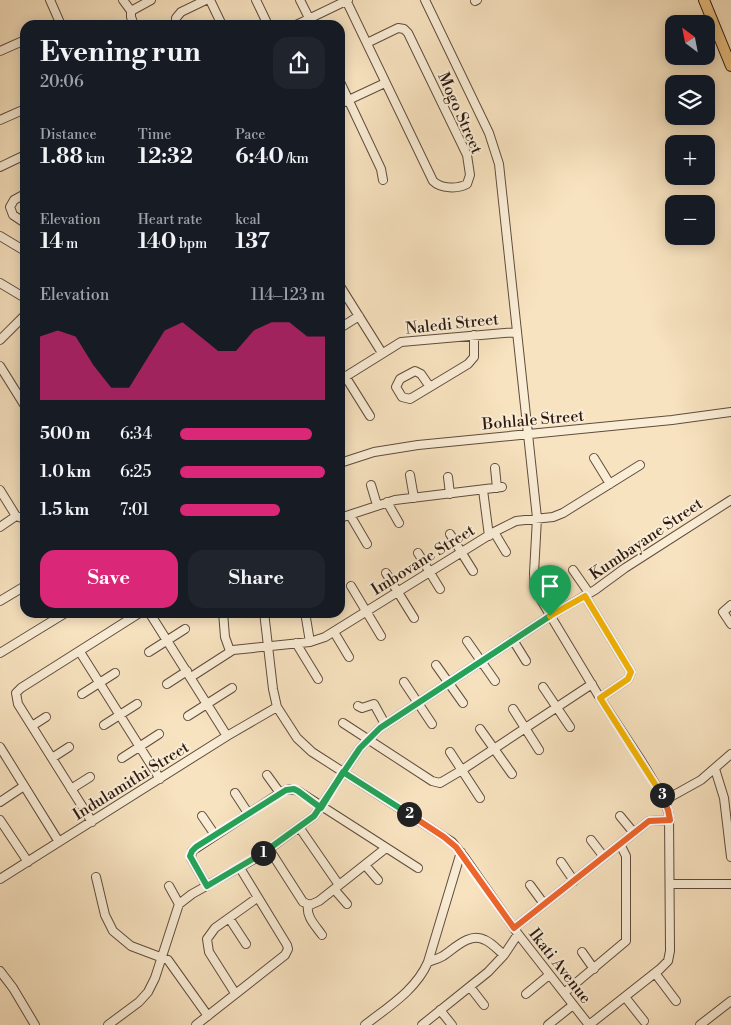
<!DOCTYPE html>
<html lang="en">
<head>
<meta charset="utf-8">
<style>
  body { margin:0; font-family:"Libre Bodoni",serif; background:#20242c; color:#f1f3f6; height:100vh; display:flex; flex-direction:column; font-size:19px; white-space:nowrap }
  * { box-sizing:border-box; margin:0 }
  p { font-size:16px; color:#9ea1a6 }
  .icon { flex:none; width:28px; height:28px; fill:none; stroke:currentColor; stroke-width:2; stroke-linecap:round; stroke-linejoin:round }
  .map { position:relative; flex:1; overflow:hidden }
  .side { position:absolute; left:20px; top:20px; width:325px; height:598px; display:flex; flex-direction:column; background:#171b24; border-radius:15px; box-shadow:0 2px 12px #0003 }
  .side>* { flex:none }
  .needle { width:32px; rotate:328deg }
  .controls { position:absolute; left:665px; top:15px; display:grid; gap:10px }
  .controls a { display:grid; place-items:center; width:50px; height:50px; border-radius:10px; background:#171b24; box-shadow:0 2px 12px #0003; font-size:25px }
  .pin { position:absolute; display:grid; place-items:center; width:42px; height:42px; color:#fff; margin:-51px -21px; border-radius:50% 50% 50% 0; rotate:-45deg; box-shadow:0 0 5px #0007 }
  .pin .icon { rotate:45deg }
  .km { position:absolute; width:25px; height:25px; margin:-12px; border-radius:50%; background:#222; color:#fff; font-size:14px; line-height:25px; text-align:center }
  .round { display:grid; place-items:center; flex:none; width:52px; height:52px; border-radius:15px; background:#20242c }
  .summary { display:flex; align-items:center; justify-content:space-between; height:85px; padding:0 20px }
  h1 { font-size:28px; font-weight:800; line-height:38px }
  .figures { display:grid; grid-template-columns:repeat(3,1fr); gap:8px; height:85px; padding:5px 20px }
  .figures div { display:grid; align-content:center }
  .figures b { font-size:21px; font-weight:800 }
  .figures small { font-size:14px; font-weight:400 }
  .figures p { font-size:14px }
  .chart { height:140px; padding:10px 20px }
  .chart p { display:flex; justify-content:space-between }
  .chart svg { width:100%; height:90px; margin-top:5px; fill:#db2777; opacity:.7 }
  .cta { display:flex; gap:10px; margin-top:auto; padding:10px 20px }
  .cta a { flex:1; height:58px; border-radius:15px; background:#db2777; color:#fff; font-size:20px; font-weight:800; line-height:58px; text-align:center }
  .cta a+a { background:#20242c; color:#f1f3f6 }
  ul { padding:0 20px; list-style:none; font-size:16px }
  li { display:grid; grid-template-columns:80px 60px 1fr; align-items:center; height:38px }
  li i { height:12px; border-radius:6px; background:#db2777 }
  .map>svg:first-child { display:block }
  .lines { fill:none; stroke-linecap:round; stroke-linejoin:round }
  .minor-casing { stroke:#604c3d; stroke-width:10 }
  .major-casing { stroke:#2d1911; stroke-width:12 }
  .minor { stroke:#faedd6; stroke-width:8 }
  .major { stroke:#ecc280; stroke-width:10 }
  .split-1-casing { stroke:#fff; stroke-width:10 }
  .split-2-casing { stroke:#fff; stroke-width:10 }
  .split-3-casing { stroke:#fff; stroke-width:10 }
  .split-4-casing { stroke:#fff; stroke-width:10 }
  .split-1 { stroke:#22a559; stroke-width:6 }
  .split-2 { stroke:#22a559; stroke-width:6 }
  .split-3 { stroke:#f0652b; stroke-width:6 }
  .split-4 { stroke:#f5b400; stroke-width:6 }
  .labels { text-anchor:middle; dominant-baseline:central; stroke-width:4; stroke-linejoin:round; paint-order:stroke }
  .street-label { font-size:16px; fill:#2d1911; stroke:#faedd6 }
</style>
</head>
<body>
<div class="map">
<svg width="731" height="1025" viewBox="0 0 731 1025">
  <rect width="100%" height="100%" fill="#f8e3c0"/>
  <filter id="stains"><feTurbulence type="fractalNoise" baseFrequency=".004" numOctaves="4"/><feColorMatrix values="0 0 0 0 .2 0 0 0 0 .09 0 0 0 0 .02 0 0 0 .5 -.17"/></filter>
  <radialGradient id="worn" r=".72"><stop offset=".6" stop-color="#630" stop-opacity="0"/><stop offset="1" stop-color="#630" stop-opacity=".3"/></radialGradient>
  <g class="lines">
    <defs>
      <path id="minor" d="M50 0 61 25
        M123 0 131 11
        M210 0 222 25
        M256 0 268 25
        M300 0 309 18
        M346 0 433 181C441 189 458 189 467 184L470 175 467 155 408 33 404 29 398 28 367 43
        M425 0 489 133 499 164 537 518 534 573 535 590 600 698 642 762 665 800 669 815 670 951 668 961 660 969 589 1025
        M475 1 477 0
        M131 11 151 0
        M131 11V17L134 25
        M176 25V18L181 12 206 0
        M296 25 348 0
        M0 51 25 40
        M340 82 381 169 383 180
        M340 104 385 83
        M0 120 25 109
        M0 167 25 155
        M25 194 14 200 10 207 13 215 25 223
        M0 236 25 251
        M0 283 25 298
        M340 286 382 353
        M340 328 359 316
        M0 340 25 315
        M0 366 25 406
        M345 376 370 416
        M340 380 401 342 516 332
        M430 387 421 374 415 371 400 379 396 387 402 397 410 399 468 364 474 357V335
        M594 458 610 484
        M340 463 374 452 418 445 672 420 731 412
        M495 468 497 488
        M410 475 414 498
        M448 477 450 494
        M371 485 377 505
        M0 490 16 516 25 519
        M483 490 489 536
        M387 502 399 523
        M350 515 367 544
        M340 518 395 500 502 487
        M0 527 16 516
        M494 532 506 552
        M450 534 473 571
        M418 553 440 589
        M573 570 589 593
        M386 573 414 618
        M351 586 381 636
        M585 596 631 672 628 679 600 698
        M0 601 25 586
        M731 605 723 612 731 624
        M149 612 227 736
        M223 612 225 637 230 651
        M264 612 273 689 277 707 297 738 312 752 452 842 465 858 518 934 589 1025
        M305 612 310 642
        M334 632 349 657
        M513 640 526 661
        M467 641 495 681
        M296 643 318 679
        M80 652 160 779
        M149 652 185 629
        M0 653 67 612
        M436 665 463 703
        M191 677 233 650 310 642 325 637 494 532 516 521 553 517 563 513 640 465
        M404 682 432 724
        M167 684 187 671
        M543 687 570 727
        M82 694 115 673
        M358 706 362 708 374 704 385 724
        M513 709 539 750
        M188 716 232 688
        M343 723 432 781 440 783 462 770 592 684
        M104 725 137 704
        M32 726 46 717
        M480 729 512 774
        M0 747 59 842
        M450 752 480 798
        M52 758 69 747
        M122 758 159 734
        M715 769 724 798 731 857
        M267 775 280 793
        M71 789 90 777
        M235 793 248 813
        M665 800 701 780 731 754
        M0 802 24 786
        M202 816 215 835
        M620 816 634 833
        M0 820 28 862
        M92 822 18 704 16 693 21 688 141 612
        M299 827 339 885
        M591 840 604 857
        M269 849 303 902 310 905 319 901 386 848
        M561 862 574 881
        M365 865 378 880
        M96 877 105 915 113 931 131 946 168 960 208 1016
        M0 879 227 736 277 707
        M670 884H731
        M530 885 544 904
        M169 886 179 904
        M207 886 191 858 192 851 283 791 290 789 298 791 418 868
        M334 889 347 904
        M308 905C306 917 315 925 322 935
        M229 918 246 944
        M514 928 649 821 670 820
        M582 952 594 969
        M428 962 461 852
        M0 971 13 988 35 1025
        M655 973 676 1001
        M470 987 484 1005
        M235 993 209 952 207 939 215 928 257 898
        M564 993 626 941V856L620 844
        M526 994 549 975
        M625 997 644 1021
        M440 1010 452 1025
        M108 1025 139 1002 148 992 155 978 179 904 192 894 258 857 314 816 360 748 380 728 550 616 595 590 625 568 731 500
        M196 1025 285 955 288 949 287 945 240 868
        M365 1025C388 1007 416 990 428 962 433 960 438 959 443 956 455 948 470 932 485 940 492 943 498 950 504 955
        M422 1025 488 972 504 955 518 934
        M548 1025 573 1005
        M700 1025 731 1001"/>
      <path id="major" d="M704 0 731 66"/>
    </defs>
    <use href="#minor" class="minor-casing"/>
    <use href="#major" class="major-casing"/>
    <use href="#minor" class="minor"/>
    <use href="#major" class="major"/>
  </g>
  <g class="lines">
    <defs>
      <path id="split-1" d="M263 853 314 816 360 748 380 728 550 616"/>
      <path id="split-2" d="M263 853 207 886 190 856 192 851 196 847 286 790 294 789 298 791 321 808 343 772 409 814"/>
      <path id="split-3" d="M409 814 444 837 456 847 514 928 649 821 670 820 668 810 662 795"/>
      <path id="split-4" d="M550 616 585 596 631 672 628 679 600 698 662 795"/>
    </defs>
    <use href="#split-1" class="split-1-casing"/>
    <use href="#split-2" class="split-2-casing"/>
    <use href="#split-3" class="split-3-casing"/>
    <use href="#split-4" class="split-4-casing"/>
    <use href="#split-1" class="split-1"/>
    <use href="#split-2" class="split-2"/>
    <use href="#split-3" class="split-3"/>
    <use href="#split-4" class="split-4"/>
  </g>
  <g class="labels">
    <g class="street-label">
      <text transform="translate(460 113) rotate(66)">Mogo Street</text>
      <text transform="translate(452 324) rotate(-6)">Naledi Street</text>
      <text transform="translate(533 420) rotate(-5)">Bohlale Street</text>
      <text transform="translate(646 539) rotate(-34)">Kumbayane Street</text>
      <text transform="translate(423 560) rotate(-32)">Imbovane Street</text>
      <text transform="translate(131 781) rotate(-32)">Indulamithi Street</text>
      <text transform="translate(560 966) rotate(52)">Ikati Avenue</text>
    </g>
  </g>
  <rect width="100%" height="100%" filter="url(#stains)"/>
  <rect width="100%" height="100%" fill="url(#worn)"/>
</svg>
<div class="controls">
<a><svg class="needle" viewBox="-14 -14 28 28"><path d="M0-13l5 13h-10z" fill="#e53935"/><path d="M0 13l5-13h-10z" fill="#9ea1a6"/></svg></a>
<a><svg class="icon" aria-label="layers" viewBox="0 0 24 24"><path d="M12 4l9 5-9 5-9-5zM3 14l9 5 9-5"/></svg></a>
<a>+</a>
<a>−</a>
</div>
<div class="pin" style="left:550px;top:616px;background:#1e9e55"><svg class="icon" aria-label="arrive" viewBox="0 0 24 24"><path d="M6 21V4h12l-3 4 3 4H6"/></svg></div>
<b class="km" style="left:263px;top:853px">1</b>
<b class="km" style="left:409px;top:814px">2</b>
<b class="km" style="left:662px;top:795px">3</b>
<section class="side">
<div class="summary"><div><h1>Evening run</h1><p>20:06</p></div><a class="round"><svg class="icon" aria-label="share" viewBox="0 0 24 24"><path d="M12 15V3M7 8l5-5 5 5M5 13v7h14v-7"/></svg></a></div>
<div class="figures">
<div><p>Distance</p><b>1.88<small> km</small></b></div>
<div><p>Time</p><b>12:32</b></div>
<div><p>Pace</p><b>6:40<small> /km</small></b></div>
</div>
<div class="figures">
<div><p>Elevation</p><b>14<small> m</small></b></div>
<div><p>Heart rate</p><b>140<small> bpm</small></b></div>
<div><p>kcal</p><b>137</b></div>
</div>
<div class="chart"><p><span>Elevation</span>114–123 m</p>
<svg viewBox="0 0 160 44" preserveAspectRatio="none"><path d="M0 44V13L10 10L20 13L30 27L40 38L50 38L60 24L70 10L80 6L90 13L100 20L110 20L120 10L130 6L140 6L150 13L160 13V44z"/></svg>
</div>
<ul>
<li><b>500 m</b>6:34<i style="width:91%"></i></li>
<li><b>1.0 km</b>6:25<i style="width:100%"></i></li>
<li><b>1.5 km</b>7:01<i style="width:69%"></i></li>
</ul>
<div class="cta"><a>Save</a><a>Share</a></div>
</section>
</div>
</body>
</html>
